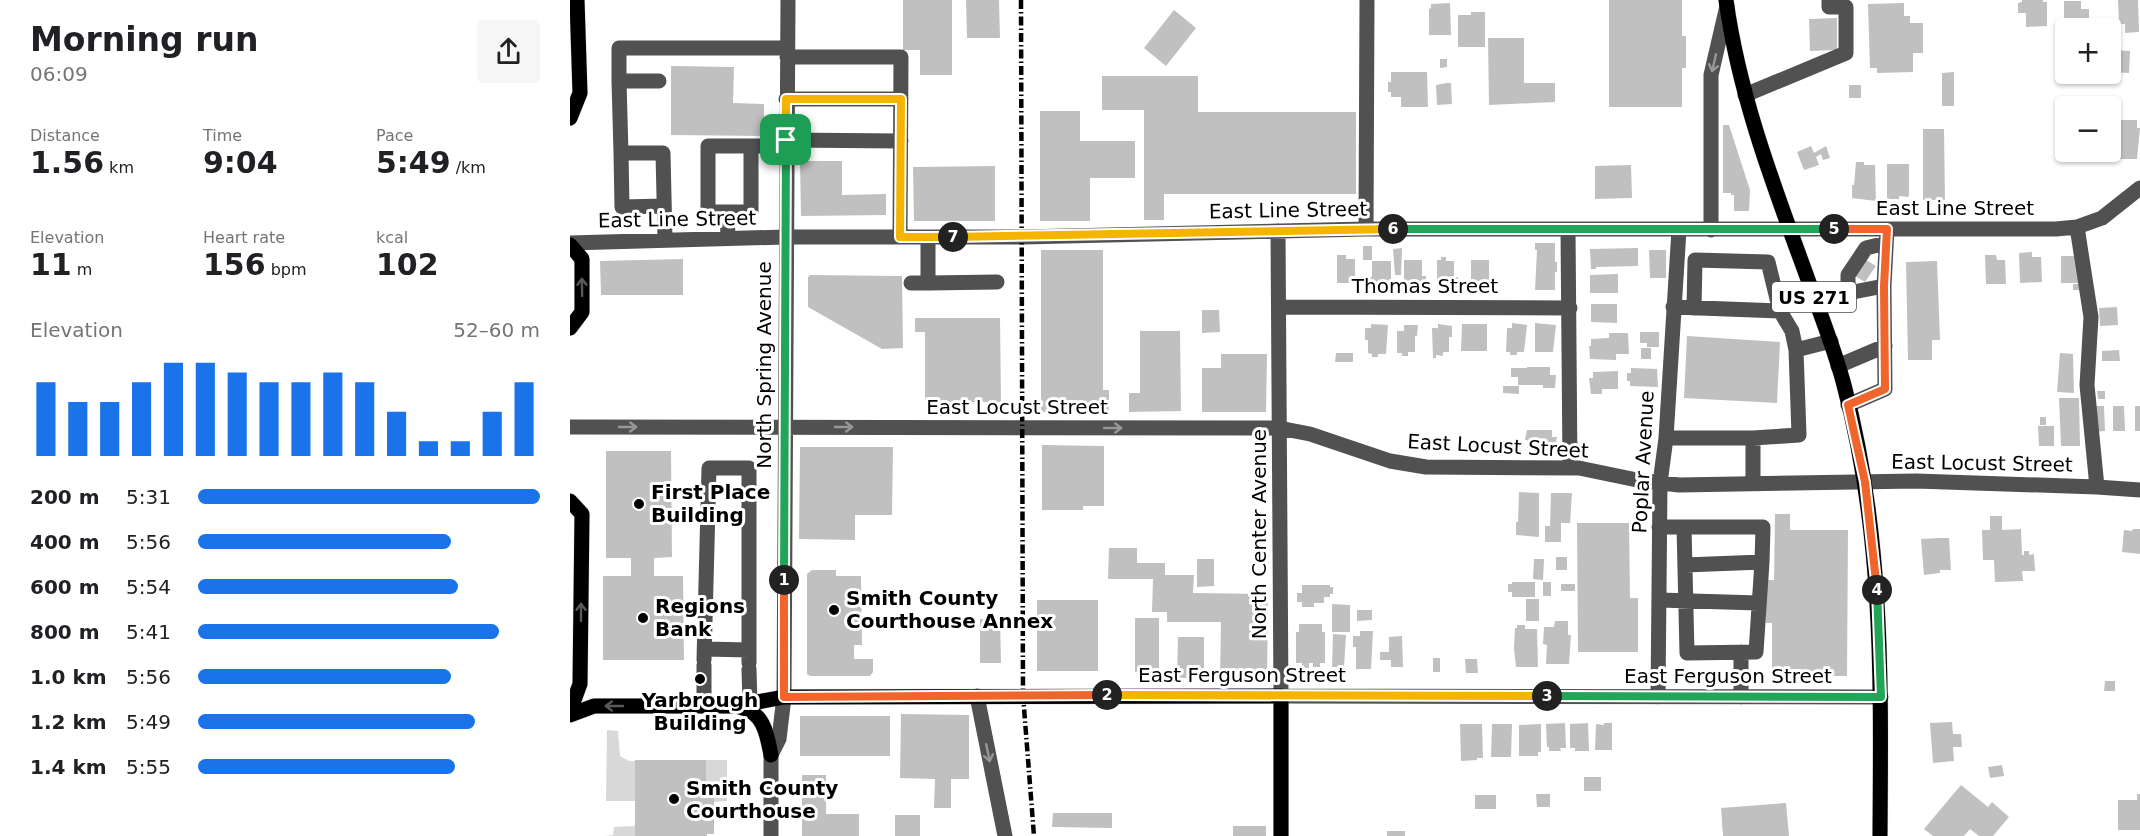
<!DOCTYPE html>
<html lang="en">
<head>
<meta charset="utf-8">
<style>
  body { margin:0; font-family:"DejaVu Sans",sans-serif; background:#f6f6f6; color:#202124; height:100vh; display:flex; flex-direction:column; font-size:22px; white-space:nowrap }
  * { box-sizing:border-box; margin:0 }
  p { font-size:20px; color:#757577 }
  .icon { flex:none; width:33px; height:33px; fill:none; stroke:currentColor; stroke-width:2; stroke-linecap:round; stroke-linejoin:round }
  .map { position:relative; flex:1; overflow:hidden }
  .panel { display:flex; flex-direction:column; background:#fff; width:570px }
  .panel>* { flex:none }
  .tools { position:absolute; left:1485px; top:18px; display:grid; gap:12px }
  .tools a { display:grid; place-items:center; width:66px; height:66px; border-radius:6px; background:#fff; box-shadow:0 2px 4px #0004; font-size:30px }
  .pin { position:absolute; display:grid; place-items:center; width:51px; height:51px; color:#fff; margin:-26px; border-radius:12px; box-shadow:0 3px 9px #0006 }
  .km { position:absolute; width:30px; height:30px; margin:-15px; border-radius:50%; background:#222; color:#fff; font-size:16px; line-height:30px; text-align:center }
  .round { display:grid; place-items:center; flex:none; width:63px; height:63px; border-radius:6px; background:#f6f6f6 }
  .head { display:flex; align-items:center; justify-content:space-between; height:102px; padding:0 30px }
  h1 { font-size:33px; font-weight:700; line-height:45px }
  .metrics { display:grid; grid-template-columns:repeat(3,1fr); gap:9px; height:102px; padding:6px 30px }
  .metrics div { display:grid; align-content:center }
  .metrics b { font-size:30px; font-weight:700 }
  .metrics small { font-size:16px; font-weight:400 }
  .metrics p { font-size:16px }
  .chart { height:168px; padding:12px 30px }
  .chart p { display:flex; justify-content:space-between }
  .chart svg { width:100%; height:108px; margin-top:6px; stroke:#1a73e8; stroke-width:6 }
  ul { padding:0 30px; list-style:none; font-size:20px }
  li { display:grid; grid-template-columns:96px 72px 1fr; align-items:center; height:45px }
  li i { height:15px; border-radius:8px; background:#1a73e8 }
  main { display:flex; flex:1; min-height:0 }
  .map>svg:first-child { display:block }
  .green { fill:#d8d8d8 }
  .building { fill:#c0c0c0 }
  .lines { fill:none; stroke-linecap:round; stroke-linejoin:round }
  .major-casing { stroke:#dbdbdb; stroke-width:16 }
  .minor { stroke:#515151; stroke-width:15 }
  .major { stroke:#000; stroke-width:15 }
  .rail { stroke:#000; stroke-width:4.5; stroke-dasharray:9 3 1.5 3; stroke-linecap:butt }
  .oneway { stroke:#979797 }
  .oneway2 { stroke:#595959 }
  .split-1-casing { stroke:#fff; stroke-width:12 }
  .split-2-casing { stroke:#fff; stroke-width:12 }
  .split-3-casing { stroke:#fff; stroke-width:12 }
  .split-4-casing { stroke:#fff; stroke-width:12 }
  .split-5-casing { stroke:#fff; stroke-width:12 }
  .split-6-casing { stroke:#fff; stroke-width:12 }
  .split-7-casing { stroke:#fff; stroke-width:12 }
  .split-8-casing { stroke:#fff; stroke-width:12 }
  .split-1 { stroke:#22a559; stroke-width:8 }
  .split-2 { stroke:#f0652b; stroke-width:8 }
  .split-3 { stroke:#f5b400; stroke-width:8 }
  .split-4 { stroke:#22a559; stroke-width:8 }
  .split-5 { stroke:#f0652b; stroke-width:8 }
  .split-6 { stroke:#22a559; stroke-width:8 }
  .split-7 { stroke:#f5b400; stroke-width:8 }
  .split-8 { stroke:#f5b400; stroke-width:8 }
  .poi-dot { fill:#000; stroke:#fff; stroke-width:2 }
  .labels { text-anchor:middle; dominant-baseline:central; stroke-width:6; stroke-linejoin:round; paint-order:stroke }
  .shield { fill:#fff; stroke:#4c4c4c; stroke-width:1.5 }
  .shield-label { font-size:18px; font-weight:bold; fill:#000 }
  .street-label { font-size:20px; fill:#000; stroke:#fff }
  .poi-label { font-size:20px; font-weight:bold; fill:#000; stroke:#fff; text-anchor:start }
</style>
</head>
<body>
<main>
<section class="panel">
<div class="head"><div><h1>Morning run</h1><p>06:09</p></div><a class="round"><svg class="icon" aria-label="share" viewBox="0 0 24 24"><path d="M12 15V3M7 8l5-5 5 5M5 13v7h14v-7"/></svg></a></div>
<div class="metrics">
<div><p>Distance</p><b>1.56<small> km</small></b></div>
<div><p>Time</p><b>9:04</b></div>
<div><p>Pace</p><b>5:49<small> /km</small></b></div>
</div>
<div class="metrics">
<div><p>Elevation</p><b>11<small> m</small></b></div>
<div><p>Heart rate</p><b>156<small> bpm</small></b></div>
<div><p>kcal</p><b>102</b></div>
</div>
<div class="chart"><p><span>Elevation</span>52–60 m</p>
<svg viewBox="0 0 160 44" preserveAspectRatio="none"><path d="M5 44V14M15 44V22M25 44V22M35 44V14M45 44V6M55 44V6M65 44V10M75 44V14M85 44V14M95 44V10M105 44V14M115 44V26M125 44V38M135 44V38M145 44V26M155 44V14"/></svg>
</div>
<ul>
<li><b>200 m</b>5:31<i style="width:100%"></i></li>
<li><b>400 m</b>5:56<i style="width:74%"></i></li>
<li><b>600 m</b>5:54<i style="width:76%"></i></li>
<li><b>800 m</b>5:41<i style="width:88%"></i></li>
<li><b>1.0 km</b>5:56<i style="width:74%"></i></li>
<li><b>1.2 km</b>5:49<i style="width:81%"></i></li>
<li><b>1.4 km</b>5:55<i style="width:75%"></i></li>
</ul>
</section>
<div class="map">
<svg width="1570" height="836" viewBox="0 0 1570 836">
  <rect width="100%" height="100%" fill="#fff"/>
  <path class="green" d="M37 730 48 731 50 756 59 761H65V801H36Z
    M136 760H157V801L144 802 136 796Z
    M65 826V836H35L43 835 44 827Z"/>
  <path class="building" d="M333 0H382V75H350V50H333Z
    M396 0H429L430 38H397Z
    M1039 0H1112V36H1116V68H1112V107H1039Z
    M1452 0H1473V2H1477V26L1456 27V13H1448V3L1452 2Z
    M1548 0H1568L1569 32 1555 33V24H1549Z
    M1494 1H1511V9H1519V28H1494Z
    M880 3 881 35H859V9L861 8V4Z
    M1334 3V16H1340V23H1353V53H1343V72L1307 73V68H1300L1298 4Z
    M604 10 626 28 596 66 574 48Z
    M901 12H915V47H888V15H901Z
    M1267 18V50L1240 51 1239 19Z
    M918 38H954V83H985V102L919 105Z
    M1543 50 1560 51 1559 73 1541 72Z
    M870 59H877V67L870 68Z
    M101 66 164 67 163 103 194 104V136L101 135Z
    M821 72H857L858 107H831V97H821V92H818V82H821Z
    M1384 72V106H1372V73Z
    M532 76H628V112H786V194H594V220H574V110H532Z
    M876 83H881L882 104 867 105 866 85Z
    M1279 85H1291V98H1279Z
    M470 111H510V141H565V178H520V221H470Z
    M1547 120H1567V128H1570L1567 159H1546V142H1543V128H1547Z
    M1153 125H1159L1180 190 1179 211H1164V195H1161V193H1153Z
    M1353 129H1374L1375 200H1353Z
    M1241 146 1244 153 1256 146 1260 158 1253 160 1251 154 1246 157 1249 165 1234 170 1227 152Z
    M230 161H272V195L316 194V215L231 216Z
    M1286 162H1294V165H1305L1306 201 1282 198V185H1284Z
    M1317 164H1339V196L1338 197 1329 196V199H1317Z
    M1061 165 1062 198 1025 199V166Z
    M425 166V221H344L343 167Z
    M965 243H985V262H987V272H985V290H965L967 250H965Z
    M793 246H802V260H793Z
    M832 248 831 275H825L823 249Z
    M1068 248V266L1026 267V269H1021L1020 249Z
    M471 250H533V390H539V412H471Z
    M1079 250H1096V278H1080Z
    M1462 252V257H1471L1472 282 1450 283 1449 253Z
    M767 255H776V259H785V276H787V283H767Z
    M1415 255H1426L1427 260H1435L1436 284H1416Z
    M1491 256H1510V283H1491Z
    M871 257H876V261H884V277H888V288H881V290L867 288V260H871Z
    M1293 258 1306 266 1295 282 1282 274Z
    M113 259V295H31L30 261Z
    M834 260H852V276H856V288L840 290V286H834Z
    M901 260H919V287H901Z
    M802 261H821V285H814V289H799V277H802Z
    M1367 261 1370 340H1362V360H1338L1336 262Z
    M1048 274V293H1020V275Z
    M240 275 332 276 333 348 312 349 238 307V277Z
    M1503 284H1513V290H1503Z
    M1021 304H1047V323L1021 322Z
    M1547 307 1548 325 1530 326 1529 308Z
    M632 310H649L650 332 632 333Z
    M345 318H430L431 402H355V332H345Z
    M942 323 957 325 954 352H947V355H940V352H936L937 328H942Z
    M965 323 986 325 983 352H965Z
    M801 324 818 325 816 354H808V357H802V354L798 353V340H795V328H801Z
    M868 324 882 326V337H879V352H873V356L866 355V358H863L862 328H868Z
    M892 324H917V351H891Z
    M834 325H848L847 336H845V352H838V356H832V353H827V331H834Z
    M570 331H610L611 411 559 412V393H570Z
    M1070 332H1089V347H1077V343H1070Z
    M1039 333H1058L1059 354H1046V360L1020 359 1019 346H1021V339L1039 338Z
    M1117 336 1210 342 1207 403 1114 398Z
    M1071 348H1081V359H1071Z
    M1549 350 1550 361H1532V351Z
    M766 353H783V362H765Z
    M1490 353 1503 354 1504 393 1487 392Z
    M651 354H697L696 412H632V368H651Z
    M957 367H980V375H986L985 388H973V385H948V377H941V368H957Z
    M1061 368 1087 369 1088 387 1060 386V381H1057V373H1061Z
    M1048 371V389H1032V394H1021L1019 378H1023V372Z
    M933 386H949V394L933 393Z
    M1527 391H1535V399H1528Z
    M1489 398H1509L1510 446H1491Z
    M1523 406H1534L1535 431 1524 432Z
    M1543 406H1554L1555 431H1543Z
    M1565 406H1570V431H1565Z
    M1470 417H1476V425H1470Z
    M1468 426H1484V446H1469Z
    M957 430H982V437H987L984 451H973V448H957V440H955Z
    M472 445 534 446V506H513V510H472Z
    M230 447H323L322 515H285V540L229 539Z
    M36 451H101L102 557 84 558V576H113L114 660H33V576H61V558H36Z
    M949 492 969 493V537L946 535V522H948Z
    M981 493H1002L1000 523H991V542H975V526H980Z
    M1205 514H1220V530H1278L1277 676H1202V623H1196V580H1204Z
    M1420 516H1432V530L1451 529 1452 555H1454V551H1459V555L1464 554 1465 571H1452L1453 581 1425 582 1424 560H1413L1412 530H1420Z
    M1007 523H1059L1060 598H1068V652H1008Z
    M1563 529H1570V554L1552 552 1554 530 1562 531Z
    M1369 538H1379L1381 570H1370V573L1354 575 1351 539Z
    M539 548H567V563H595V575H624L623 593 698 594 697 681H650L651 622H597V612H582L583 579H538Z
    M986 557H997V570H986Z
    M627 559H644V586L627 587Z
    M964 559H974L973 580 963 579Z
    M242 570H266V576H291L292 645H284V659H303V672L300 676H240L237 674V574Z
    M942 582H965V597H942V592H938V584H942Z
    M973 582H981V596H973Z
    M991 584H1005V591H991Z
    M732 585H760V587H763V594H760V597H754V603H744V607H732V602H727V593H732Z
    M956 599H969V621H956Z
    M467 600H528V671H467Z
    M762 604 780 605V632H762Z
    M787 610H802V620L787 621Z
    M565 618H589V672H565Z
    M410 619H430L431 663H410Z
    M985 621H998V635H1001L999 664H976L977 645 973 644 974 627H984Z
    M729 624H752V632H755V663H750V667H743V663H739V668H732V663H726V632H729Z
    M947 625H955V629H967L968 667H946L944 649 945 628H947Z
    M790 631H803L801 669H786V647H783V636H790Z
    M763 634 776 635 774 667H762Z
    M832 636 833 667H821V660H810V652H819V637Z
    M608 637H634V678H607Z
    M863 658H870V672H863Z
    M895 659H907L908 673H896Z
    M1535 681H1545V691H1534Z
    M331 714 399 715V779H381V808H364L365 779 330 778Z
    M230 716H320V756H230Z
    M1382 722 1383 734H1391L1392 747H1383L1384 761 1363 763 1360 723Z
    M995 723 996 748H990L991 751H979V747H977L976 724Z
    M1018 723 1019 751H1005V748H1000V724Z
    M1034 723H1042V750H1025L1026 724 1034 725Z
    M890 724H912L913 758H907V760L891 761Z
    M922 724H942L941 757H921Z
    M971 724V752H968V756H949V725Z
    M65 760H136V796L144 797V834H137V836H65Z
    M1432 765 1434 776 1420 778 1418 767Z
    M232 775H256V814H289V836H232Z
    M1014 777H1031V791H1014Z
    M1391 785 1418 807 1422 802 1439 817 1423 836H1409L1400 829 1394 836H1363L1354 829Z
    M966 794H980V807H967Z
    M1567 794H1570V830H1548V800H1567Z
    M905 795H926V809H905Z
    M1216 803 1219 836H1153L1151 808Z
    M483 813H542V828L482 827Z
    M325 815H350V836H325Z
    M663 826H696V836H663Z
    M817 831H835V836H817Z"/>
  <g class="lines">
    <defs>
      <path id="major" d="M1156 0C1169 95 1203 184 1236 274 1249 311 1264 347 1274 385 1314 536 1311 682 1310 836
        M0 118 10 93 7 0
        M0 245 12 259V312L0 328
        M0 501 12 514 10 684 0 711
        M169 707C194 712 197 734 201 755
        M0 715 24 706H166L214 697 711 696V836"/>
    </defs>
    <use href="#major" class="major-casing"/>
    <path class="minor" d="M217 57H331L330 237
      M49 81V48H217
      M1175 95 1276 53V7H1259V0
      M216 99H331
      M216 140 331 141
      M181 146H216
      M51 153 49 81H89
      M94 206 52 207 51 153H93L95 240
      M157 212H181V146H138V212H157L158 238
      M1507 227 1521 317 1517 385 1527 487
      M796 229 797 0
      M998 229 1000 467
      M1141 230V75L1157 6
      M708 231 711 696 1311 697
      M358 237V283L427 282
      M0 243 215 237H452L796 229H1486L1507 227 1532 218 1570 188
      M341 283H358
      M1278 293V275L1296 248 1316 243
      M1246 302 1278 293 1314 286
      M709 307 1000 308
      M1103 307 1210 311 1198 262 1125 260 1124 308
      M1226 350 1261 341
      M1268 366 1315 346
      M1278 405 1315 389 1314 286 1317 229
      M0 427 709 428 740 434 820 461 856 467 1009 468 1067 480 1109 485 1346 481 1527 487 1570 490
      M1096 438H1183L1229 435 1226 350 1222 331 1210 311
      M1183 484V438
      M1089 527H1193L1192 562 1186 652 1117 653 1114 527
      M1115 565 1192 562
      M1089 600 1189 603
      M135 649 179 650
      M134 660 139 468H179V663
      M179 669 180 704
      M407 696 435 836
      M1088 697 1090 483 1096 438 1109 230
      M1171 697V652
      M134 706V665
      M201 836V755L209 739 214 697 218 0"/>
    <use href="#major" class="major"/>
    <path class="rail" d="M451 0 453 695 464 836"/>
  </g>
  <defs><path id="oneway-shaft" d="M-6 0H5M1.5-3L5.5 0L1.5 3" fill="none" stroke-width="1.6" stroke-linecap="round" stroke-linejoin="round" transform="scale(1.5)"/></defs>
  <g class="oneway">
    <use href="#oneway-shaft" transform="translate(1144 63) rotate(103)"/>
    <use href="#oneway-shaft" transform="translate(58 427)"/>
    <use href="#oneway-shaft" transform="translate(274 427)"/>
    <use href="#oneway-shaft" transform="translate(543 428)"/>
    <use href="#oneway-shaft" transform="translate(418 753) rotate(78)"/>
  </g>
  <g class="oneway2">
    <use href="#oneway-shaft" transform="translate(12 287) rotate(-91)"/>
    <use href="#oneway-shaft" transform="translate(11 612) rotate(-90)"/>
    <use href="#oneway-shaft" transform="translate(44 706) rotate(180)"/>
  </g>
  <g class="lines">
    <defs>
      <path id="split-1" d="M214 580 216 140"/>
      <path id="split-2" d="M214 580V697L537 695"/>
      <path id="split-3" d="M537 695 977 696"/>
      <path id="split-4" d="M977 696 1311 697 1307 590"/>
      <path id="split-5" d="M1264 229H1317L1314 286 1315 389 1278 405 1295 482 1307 590"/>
      <path id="split-6" d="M823 229H1264"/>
      <path id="split-7" d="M383 237 823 229"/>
      <path id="split-8" d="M216 140V99H331L330 237H383"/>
    </defs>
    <use href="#split-1" class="split-1-casing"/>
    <use href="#split-2" class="split-2-casing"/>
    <use href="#split-3" class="split-3-casing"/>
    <use href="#split-4" class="split-4-casing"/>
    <use href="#split-5" class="split-5-casing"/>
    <use href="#split-6" class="split-6-casing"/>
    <use href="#split-7" class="split-7-casing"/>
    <use href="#split-8" class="split-8-casing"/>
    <use href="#split-1" class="split-1"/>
    <use href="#split-2" class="split-2"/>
    <use href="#split-3" class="split-3"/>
    <use href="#split-4" class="split-4"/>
    <use href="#split-5" class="split-5"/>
    <use href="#split-6" class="split-6"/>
    <use href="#split-7" class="split-7"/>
    <use href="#split-8" class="split-8"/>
  </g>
  <g class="poi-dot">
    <circle cx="69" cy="504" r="6"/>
    <circle cx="264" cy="610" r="6"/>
    <circle cx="73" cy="618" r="6"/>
    <circle cx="130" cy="679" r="6"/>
    <circle cx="104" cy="799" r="6"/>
  </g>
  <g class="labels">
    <rect class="shield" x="1202" y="282" width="84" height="30" rx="4.5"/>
    <g class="shield-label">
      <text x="1244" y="297">US 271</text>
    </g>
    <g class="street-label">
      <text x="1385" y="208">East Line Street</text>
      <text transform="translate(718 210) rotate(-1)">East Line Street</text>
      <text transform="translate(107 219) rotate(-1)">East Line Street</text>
      <text x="855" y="286">Thomas Street</text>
      <text transform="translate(194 365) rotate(-90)">North Spring Avenue</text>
      <text x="447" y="407">East Locust Street</text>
      <text transform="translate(928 446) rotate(3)">East Locust Street</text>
      <text transform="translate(1073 462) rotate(-87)">Poplar Avenue</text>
      <text transform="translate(1412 463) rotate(1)">East Locust Street</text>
      <text transform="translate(689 534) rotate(-90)">North Center Avenue</text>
      <text x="672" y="675">East Ferguson Street</text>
      <text x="1158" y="676">East Ferguson Street</text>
    </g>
    <g class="poi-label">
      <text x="81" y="492">First Place<tspan x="81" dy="23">Building</tspan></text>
      <text x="276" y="598">Smith County<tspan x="276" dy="23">Courthouse Annex</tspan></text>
      <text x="85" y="606">Regions<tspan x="85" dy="23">Bank</tspan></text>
      <text x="130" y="700" text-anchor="middle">Yarbrough<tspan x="130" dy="23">Building</tspan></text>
      <text x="116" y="788">Smith County<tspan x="116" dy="23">Courthouse</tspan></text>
    </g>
  </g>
</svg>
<div class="tools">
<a>+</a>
<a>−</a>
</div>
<div class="pin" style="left:216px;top:140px;background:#1e9e55"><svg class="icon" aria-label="arrive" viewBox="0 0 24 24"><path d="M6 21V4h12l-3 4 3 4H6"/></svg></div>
<b class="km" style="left:214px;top:580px">1</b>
<b class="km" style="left:537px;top:695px">2</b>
<b class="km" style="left:977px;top:696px">3</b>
<b class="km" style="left:1307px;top:590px">4</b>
<b class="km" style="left:1264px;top:229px">5</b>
<b class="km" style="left:823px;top:229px">6</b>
<b class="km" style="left:383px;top:237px">7</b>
</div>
</main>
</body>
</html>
